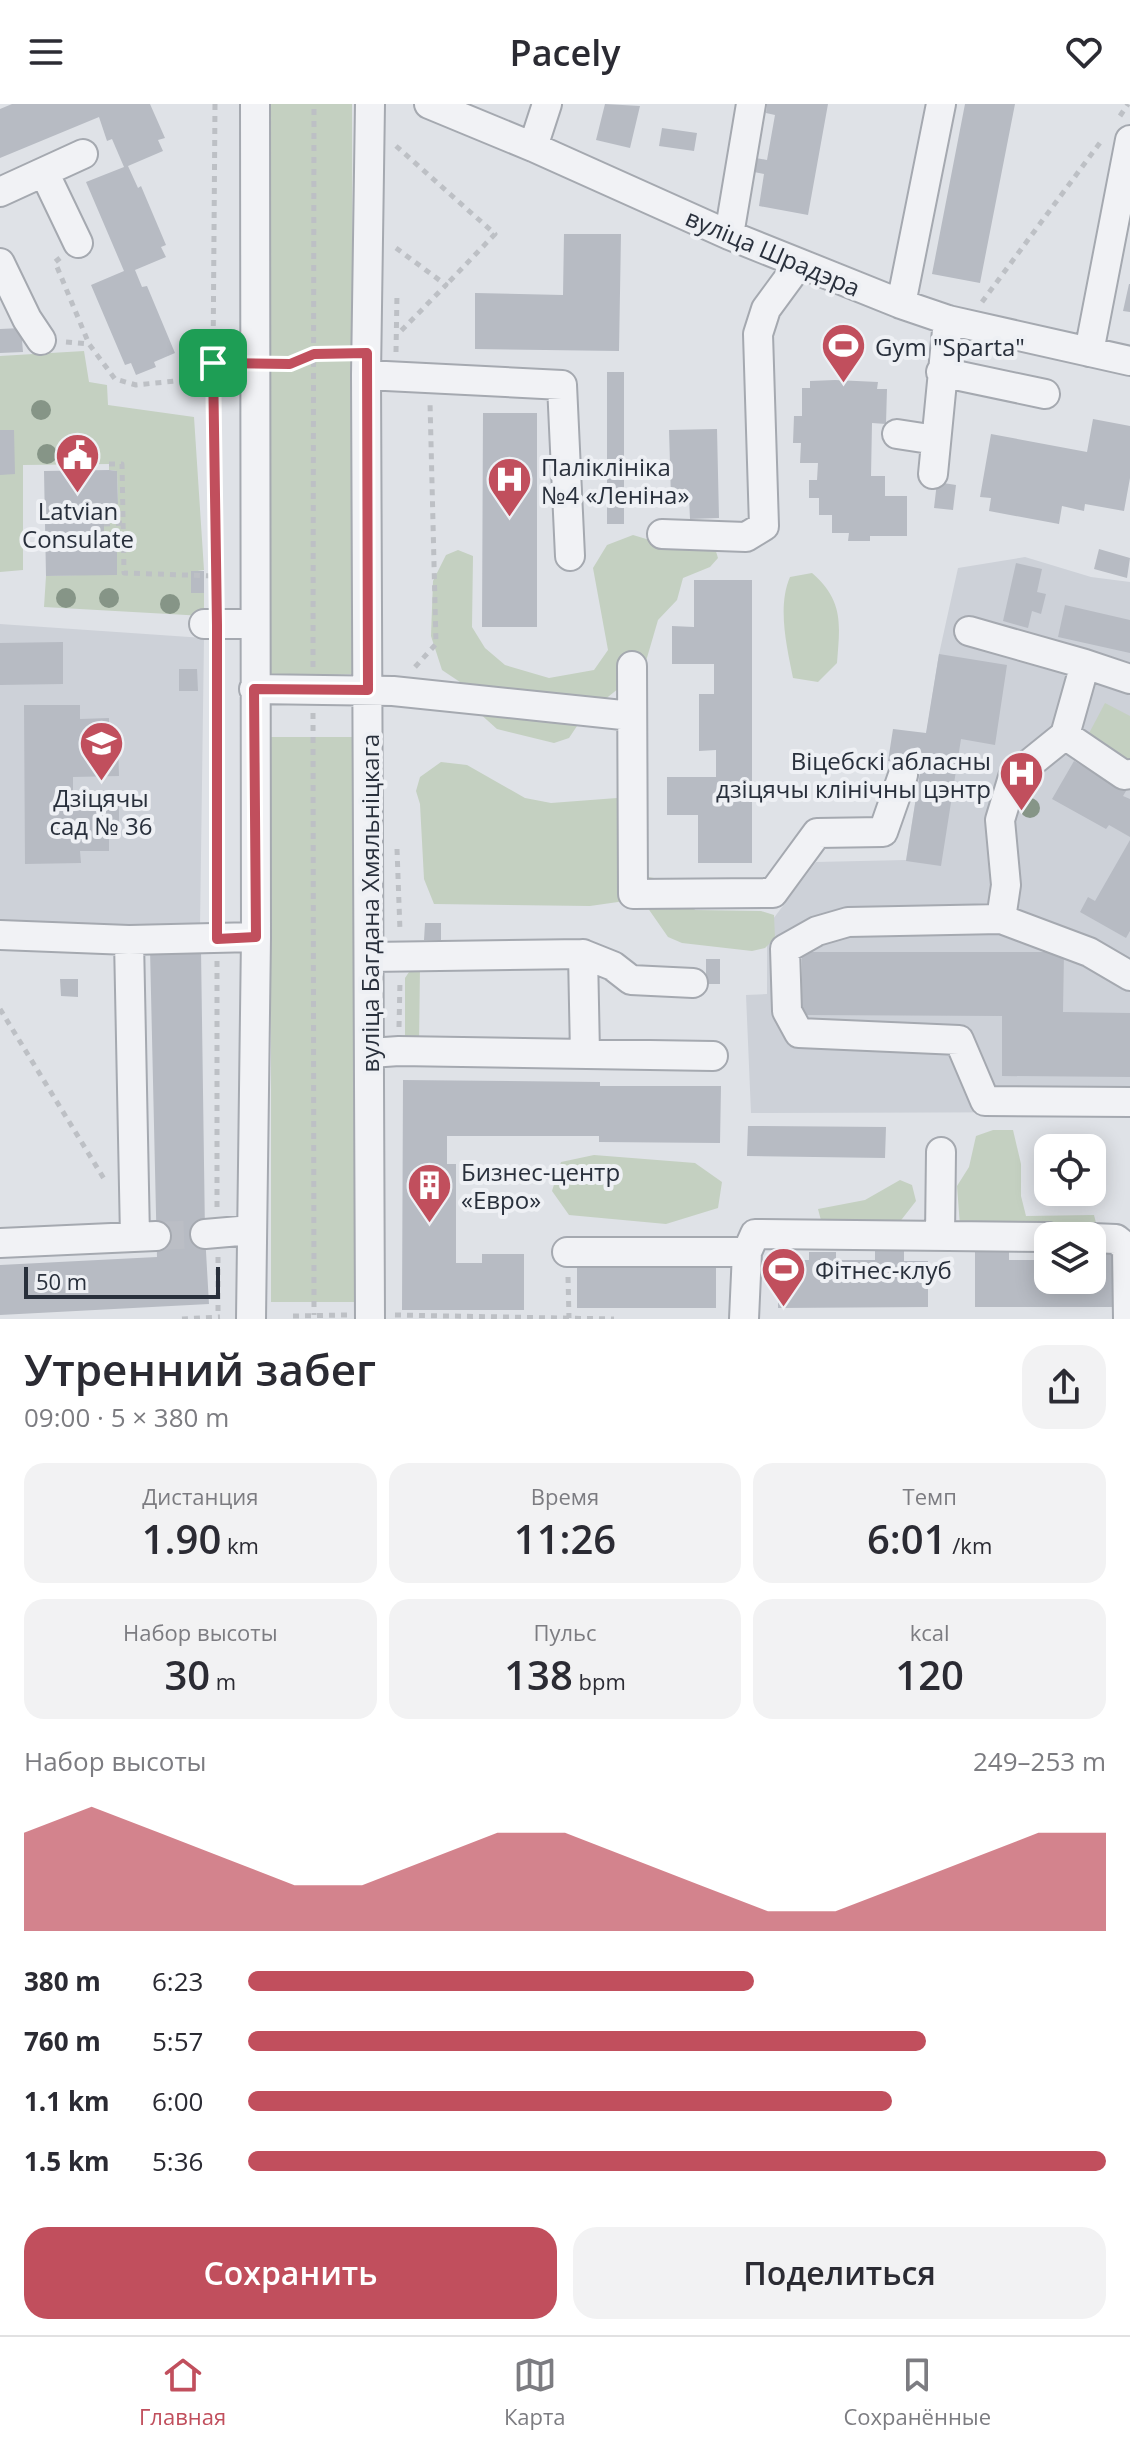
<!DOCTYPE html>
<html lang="ru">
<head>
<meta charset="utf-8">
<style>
  body { margin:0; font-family:"Open Sans",sans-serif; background:#f2f2f3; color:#2b2b33; height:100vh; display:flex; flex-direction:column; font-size:30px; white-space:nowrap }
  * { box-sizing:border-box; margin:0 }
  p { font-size:26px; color:#7c7c81 }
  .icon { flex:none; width:44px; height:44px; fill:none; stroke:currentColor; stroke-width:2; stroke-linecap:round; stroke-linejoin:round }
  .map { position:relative; height:1215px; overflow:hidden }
  .panel { display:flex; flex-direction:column; background:#fff; flex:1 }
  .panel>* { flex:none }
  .buttons { position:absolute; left:1034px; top:1030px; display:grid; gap:16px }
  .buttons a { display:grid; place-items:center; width:72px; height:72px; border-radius:16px; background:#fff; box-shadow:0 4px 20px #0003; font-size:40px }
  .scale { position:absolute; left:24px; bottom:20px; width:196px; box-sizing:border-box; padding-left:8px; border:4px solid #29303c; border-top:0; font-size:22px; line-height:28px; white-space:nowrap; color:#29303c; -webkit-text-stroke:6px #eef0f4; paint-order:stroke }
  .pin { position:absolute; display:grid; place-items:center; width:68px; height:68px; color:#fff; margin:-34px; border-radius:16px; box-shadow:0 4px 12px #0006 }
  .round { display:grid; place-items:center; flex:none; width:84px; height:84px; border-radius:24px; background:#f2f2f3 }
  .overview { display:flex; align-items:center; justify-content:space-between; height:136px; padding:0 24px }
  h1 { font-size:44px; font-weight:600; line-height:60px }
  .metrics { display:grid; grid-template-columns:repeat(3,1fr); gap:12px; height:136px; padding:8px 24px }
  .metrics div { display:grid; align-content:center; border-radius:20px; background:#f2f2f3; text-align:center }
  .metrics b { font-size:40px; font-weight:600 }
  .metrics small { font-size:22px; font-weight:400 }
  .metrics p { font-size:22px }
  .chart { height:224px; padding:16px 24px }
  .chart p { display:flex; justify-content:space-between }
  .chart svg { width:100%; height:144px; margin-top:8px; fill:#c14f5d; opacity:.7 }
  .primary-button { display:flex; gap:16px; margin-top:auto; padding:16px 24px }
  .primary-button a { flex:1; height:92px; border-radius:24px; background:#c14f5d; color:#fff; font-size:32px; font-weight:600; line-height:92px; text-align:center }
  .primary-button a+a { background:#f2f2f3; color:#2b2b33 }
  ul { padding:0 24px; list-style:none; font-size:26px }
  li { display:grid; grid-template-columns:128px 96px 1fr; align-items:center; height:60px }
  li i { height:20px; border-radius:10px; background:#c14f5d }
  header { display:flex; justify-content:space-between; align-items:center; height:104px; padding:0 24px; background:#fff; font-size:36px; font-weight:600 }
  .dock { display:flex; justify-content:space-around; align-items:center; height:112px; border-top:2px solid #e1e1e2; background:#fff; font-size:22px; color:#7c7c81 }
  .dock a { display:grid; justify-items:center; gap:4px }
  .dock .on { color:#c14f5d }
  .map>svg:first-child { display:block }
  .built { fill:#cdd1d8 }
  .green { fill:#c4d0c1 }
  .building { fill:#b7bbc3 }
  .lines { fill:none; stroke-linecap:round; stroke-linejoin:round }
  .minor-tunnel { stroke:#bbbec5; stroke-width:28; stroke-dasharray:28 14; stroke-linecap:butt }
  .minor-casing { stroke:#a5a9b0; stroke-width:32 }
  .path { stroke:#bdc0c5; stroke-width:5; stroke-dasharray:6 6; stroke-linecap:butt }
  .minor { stroke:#f1f2f5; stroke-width:28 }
  .tree { fill:#869587 }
  .route-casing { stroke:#fff; stroke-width:16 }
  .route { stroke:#c14f5d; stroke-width:10 }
  .labels { text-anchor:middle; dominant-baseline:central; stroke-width:8; stroke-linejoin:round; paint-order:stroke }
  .street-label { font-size:24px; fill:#29303c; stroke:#eef0f4 }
  .poi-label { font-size:24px; fill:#29303c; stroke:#eef0f4; text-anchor:start }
</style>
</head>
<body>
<header><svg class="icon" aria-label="menu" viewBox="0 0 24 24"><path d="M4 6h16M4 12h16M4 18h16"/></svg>Pacely<svg class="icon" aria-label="heart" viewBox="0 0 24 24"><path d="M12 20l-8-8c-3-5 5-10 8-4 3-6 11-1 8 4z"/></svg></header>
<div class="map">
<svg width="1130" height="1215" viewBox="0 0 1130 1215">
  <rect width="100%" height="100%" fill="#dfe2e7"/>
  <path class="built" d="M1025 453 1091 473 1130 478V1008L751 1009 746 891 767 890V823L816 758 906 756 939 550 958 464Z
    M0 520 204 534 200 824 0 822Z"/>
  <path class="green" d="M270 0H352L354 570 267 573Z
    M84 247 89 278 107 281 108 301 194 313 204 466 191 468V488L204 489V512L44 503 46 472 117 470V443L104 442V400L118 399 117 367 109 366V360L23 361V466L0 468V252Z
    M633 431 673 443 714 441 718 454 710 463 683 474 677 496 658 516 644 564 583 613 569 634 554 639 497 625 477 607 463 580 442 566 431 532 433 477 446 451 458 446 473 452 472 523 485 544 505 561 549 574 594 566 608 546 593 464 607 441Z
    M812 469C844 497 840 520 837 559L818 578 793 574C787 543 777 503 790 473Z
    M1105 599 1130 612V659L1086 635Z
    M271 633H356V1198H271Z
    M441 658 467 661 525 694 551 699 617 694 629 699 630 769C667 777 673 774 695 806L761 807 774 811 775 834 765 844 752 847 682 839 668 833 645 800 632 796 590 802 434 800 424 775 420 700 416 687 420 673Z
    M420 863 419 941 408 939 405 933V874L411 865Z
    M993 1026H1013L1021 1060V1092L1026 1112 1094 1111 1098 1127 995 1136 960 1122 957 1082 969 1063 976 1032Z
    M594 1051 695 1059 722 1078 718 1104 666 1120 569 1111 552 1087 561 1058Z
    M900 1076 912 1081 916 1097 895 1124H823L818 1105 865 1096Z"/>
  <path class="building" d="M12 0H150L165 34 158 36 163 47 128 62 138 84 141 82 166 141 161 143 166 153 135 166 142 183 147 182 175 249 154 258 156 263 136 271 131 259 125 261 91 181 124 167 86 78 124 63 112 35 107 37 99 13 0 54V5Z
    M605 0 640 2 630 44 596 36Z
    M767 0H828L808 111 759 102 764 70 754 68 756 54 767 56 775 11 766 9Z
    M965 0H1015L980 179 932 170Z
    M662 24 697 29 694 47 659 42Z
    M564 130H621L619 247 475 245V189L563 191Z
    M1129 180H1130V208L1123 207Z
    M21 224 23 248 0 249V225Z
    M607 268H624V420H607Z
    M835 276 878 278 877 285H887L886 320 872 319 871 372H885V392H907V432H870V437H848L849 429H832V411H819V394H809V376H817L818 359H800L801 339H793L794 312H802V284H810V277Z
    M483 309H537V523H482Z
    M1093 315 1130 322V374L1124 407 1085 400 1084 407 1062 402 1059 420 989 407 991 394 980 393 991 330 1087 348Z
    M717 325 719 414 690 415 689 393 671 394 669 326Z
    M0 326H14L15 370 0 371Z
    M109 366 117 367 118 400H104V442H117V471L46 472 44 367Z
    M937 378 956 381 953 406 934 404Z
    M1099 445 1130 454 1127 474 1094 465Z
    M1016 459 1042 465 1037 488 1046 490 1041 510 1032 507 1028 524 1003 517Z
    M191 467H204V489H191Z
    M694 476H752V759H698V711H667V673H716V646L699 647V590H714V560H672V522L694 523Z
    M1065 501 1130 516V549L1058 533Z
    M63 538V580L0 581V539Z
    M939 550 1007 561 995 641 961 635 941 762 906 757 921 662 888 657 893 625 926 629Z
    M179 565H197L198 587H179Z
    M24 601H80V615L109 614V638L118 637 119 672 73 673V690L119 689V725H109V747H80L81 759 25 760Z
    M1074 657 1126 687 1123 692 1130 695V733L1109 721 1106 725 1052 695Z
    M1130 736V827L1126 834 1080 808 1088 793 1095 797Z
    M425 819H441V836H424Z
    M150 845H201L205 1130 209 1200 0 1211V1161L157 1153Z
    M802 848H1064L1063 908 1130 909V973L1002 972V912L802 911Z
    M706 855H720V880H706Z
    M60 875H78V893L61 892Z
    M403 976 600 978V982H721L720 1039 599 1038V1032H447V1060H456V1159H482V1150H524V1206H402Z
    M748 1022 886 1023 885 1054 747 1052Z
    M875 1147H904V1157H928V1203L778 1204V1180H790V1156H809V1148H836V1156H875Z
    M975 1148H1009V1156H1048V1176H1092V1148H1115V1203H975Z
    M577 1155H716V1204H577Z"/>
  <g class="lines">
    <path class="minor-tunnel" d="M156 1132 205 1130"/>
    <defs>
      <path id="minor" d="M429 0 533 43 729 131 901 200 948 216 1130 257
        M533 43 547 0
        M44 68 78 139
        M0 88 83 50
        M729 131 751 0
        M0 159 27 215 41 236
        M901 200 941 0
        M1089 248 1130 36
        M941 268 1045 290
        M366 271 562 281 570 452
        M897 330 936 336
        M933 370 948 216
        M662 430 746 433 764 422 758 230 766 205 799 160
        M204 520H254
        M969 527 1085 560 1130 575
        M632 562 633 790 773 789 817 729 883 728 903 671
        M254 585 393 587 632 612
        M1065 631 1124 671 1130 670
        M1001 815 1006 781 1000 716 1013 673 1065 631 1085 560
        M0 831 129 836 256 833
        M129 836 135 1133
        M583 850 585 950
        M370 853 583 850 613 862 631 876 693 879
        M1130 872 1089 848 1001 815 848 818 817 827 785 845 787 907 799 929 959 936 985 997 1130 998
        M370 949 399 947 713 952
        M205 1130 251 1126
        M940 1131 941 1048
        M1092 1134 1116 1135 1127 1144 1128 1215
        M0 1139 156 1132
        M567 1148H747
        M251 1215 256 833 255 0
        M370 1215 366 271 370 0
        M744 1215 747 1148 755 1130 1048 1133"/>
    </defs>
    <use href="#minor" class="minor-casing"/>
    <path class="path" d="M215 0 213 259 217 495
      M1120 12 1128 0
      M396 42 495 130 446 181
      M396 144 446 181 399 229
      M60 154 55 158 89 240
      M982 198 1102 36
      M66 238 89 240 115 275 136 281 214 273
      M396 248 397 190
      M279 260H290L314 250 343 249
      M109 360H122L124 469 216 472
      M104 420 124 419
      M313 563 314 0
      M415 563 436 540 430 298
      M313 609 314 1211
      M397 745 400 827
      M217 811V545
      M217 857V1103
      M0 905 106 1078
      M399 923 400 877
      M218 1153V1213
      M568 1173 569 1214
      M395 1211 614 1215
      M293 1212 347 1211
      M182 1215 220 1213"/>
    <use href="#minor" class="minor"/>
  </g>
  <g class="tree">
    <circle cx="41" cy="306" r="10"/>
    <circle cx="47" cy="350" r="10"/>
    <circle cx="66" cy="494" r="10"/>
    <circle cx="109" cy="494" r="10"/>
    <circle cx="170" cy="500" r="10"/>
    <circle cx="1030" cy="704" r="10"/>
  </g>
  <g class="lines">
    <defs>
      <path id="route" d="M367 249 368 586 254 585 256 833 217 835V521L213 259 290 260 314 250Z"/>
    </defs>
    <use href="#route" class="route-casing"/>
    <use href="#route" class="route"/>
  </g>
  <defs>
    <symbol id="stadium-pin" viewBox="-11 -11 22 30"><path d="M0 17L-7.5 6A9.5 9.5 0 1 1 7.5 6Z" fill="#c14f5d" stroke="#eef0f4"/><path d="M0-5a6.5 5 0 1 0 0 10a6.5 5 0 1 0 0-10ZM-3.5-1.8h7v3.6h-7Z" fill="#fff"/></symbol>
    <symbol id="civic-pin" viewBox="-11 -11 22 30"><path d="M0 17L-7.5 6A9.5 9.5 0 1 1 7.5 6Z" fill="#c14f5d" stroke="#eef0f4"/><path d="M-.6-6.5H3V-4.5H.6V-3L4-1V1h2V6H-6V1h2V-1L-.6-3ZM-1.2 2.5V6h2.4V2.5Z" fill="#fff"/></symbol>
    <symbol id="hospital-pin" viewBox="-11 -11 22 30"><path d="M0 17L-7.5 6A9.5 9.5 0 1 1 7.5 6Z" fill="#c14f5d" stroke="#eef0f4"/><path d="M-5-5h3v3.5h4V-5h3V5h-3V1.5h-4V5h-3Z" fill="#fff"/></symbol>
    <symbol id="school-pin" viewBox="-11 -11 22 30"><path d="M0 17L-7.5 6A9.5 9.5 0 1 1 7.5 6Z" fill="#c14f5d" stroke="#eef0f4"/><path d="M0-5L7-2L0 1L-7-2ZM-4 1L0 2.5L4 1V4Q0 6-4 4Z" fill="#fff"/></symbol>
    <symbol id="building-pin" viewBox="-11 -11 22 30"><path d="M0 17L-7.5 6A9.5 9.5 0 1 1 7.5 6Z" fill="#c14f5d" stroke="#eef0f4"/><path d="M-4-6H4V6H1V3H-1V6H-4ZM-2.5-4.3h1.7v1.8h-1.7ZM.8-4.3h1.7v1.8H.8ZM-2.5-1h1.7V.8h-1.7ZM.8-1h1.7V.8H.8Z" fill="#fff"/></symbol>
  </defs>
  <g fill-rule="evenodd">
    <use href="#stadium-pin" x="818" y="216" width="51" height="69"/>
    <use href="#civic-pin" x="52" y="326" width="51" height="69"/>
    <use href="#hospital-pin" x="484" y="350" width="51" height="69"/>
    <use href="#school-pin" x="76" y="614" width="51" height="69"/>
    <use href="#hospital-pin" x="996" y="644" width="51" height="69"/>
    <use href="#building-pin" x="404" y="1056" width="51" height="69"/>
    <use href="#stadium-pin" x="758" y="1140" width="51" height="69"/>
  </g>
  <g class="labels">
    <g class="street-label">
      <text transform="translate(773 148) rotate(23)">вуліца Шрадэра</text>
      <text transform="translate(369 799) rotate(-90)">вуліца Багдана Хмяльніцкага</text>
    </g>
    <g class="poi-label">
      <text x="875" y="242">Gym "Sparta"</text>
      <text x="541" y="362">Паліклініка<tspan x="541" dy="28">№4 «Леніна»</tspan></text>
      <text x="78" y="406" text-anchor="middle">Latvian<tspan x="78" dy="28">Consulate</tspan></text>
      <text x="991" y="656" text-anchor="end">Віцебскі абласны<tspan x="991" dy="28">дзіцячы клінічны цэнтр</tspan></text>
      <text x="101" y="693" text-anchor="middle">Дзіцячы<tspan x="101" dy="28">сад № 36</tspan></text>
      <text x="461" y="1067">Бизнес-центр<tspan x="461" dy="28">«Евро»</tspan></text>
      <text x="815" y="1165">Фітнес-клуб</text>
    </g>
  </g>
</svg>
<div class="buttons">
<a><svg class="icon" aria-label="locate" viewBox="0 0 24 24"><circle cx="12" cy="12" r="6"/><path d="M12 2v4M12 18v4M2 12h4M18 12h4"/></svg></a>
<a><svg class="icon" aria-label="layers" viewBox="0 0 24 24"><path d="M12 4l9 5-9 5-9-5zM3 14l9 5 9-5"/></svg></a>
</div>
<div class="scale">50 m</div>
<div class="pin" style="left:213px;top:259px;background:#1e9e55"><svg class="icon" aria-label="arrive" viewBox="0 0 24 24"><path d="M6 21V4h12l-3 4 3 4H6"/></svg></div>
</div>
<section class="panel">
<div class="overview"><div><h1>Утренний забег</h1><p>09:00 · 5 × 380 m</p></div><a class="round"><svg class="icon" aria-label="share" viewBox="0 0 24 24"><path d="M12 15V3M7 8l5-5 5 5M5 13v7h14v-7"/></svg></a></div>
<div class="metrics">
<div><p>Дистанция</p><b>1.90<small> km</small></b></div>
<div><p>Время</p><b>11:26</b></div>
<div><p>Темп</p><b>6:01<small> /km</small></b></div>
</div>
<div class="metrics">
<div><p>Набор высоты</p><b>30<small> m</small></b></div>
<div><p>Пульс</p><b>138<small> bpm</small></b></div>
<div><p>kcal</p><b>120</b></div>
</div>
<div class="chart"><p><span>Набор высоты</span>249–253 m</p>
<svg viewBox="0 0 160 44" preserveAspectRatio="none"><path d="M0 44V14L10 6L20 14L30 22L40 30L50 30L60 22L70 14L80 14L90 22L100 30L110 38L120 38L130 30L140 22L150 14L160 14V44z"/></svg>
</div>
<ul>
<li><b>380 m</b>6:23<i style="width:59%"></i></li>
<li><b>760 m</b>5:57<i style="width:79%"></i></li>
<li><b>1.1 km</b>6:00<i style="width:75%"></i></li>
<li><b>1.5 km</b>5:36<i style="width:100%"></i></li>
</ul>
<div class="primary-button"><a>Сохранить</a><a>Поделиться</a></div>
</section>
<nav class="dock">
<a class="on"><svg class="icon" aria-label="home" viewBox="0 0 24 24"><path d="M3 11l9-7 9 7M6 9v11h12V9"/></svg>Главная</a>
<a><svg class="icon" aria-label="map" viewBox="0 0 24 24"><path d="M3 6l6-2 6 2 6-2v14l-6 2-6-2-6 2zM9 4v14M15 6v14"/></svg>Карта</a>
<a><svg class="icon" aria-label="saved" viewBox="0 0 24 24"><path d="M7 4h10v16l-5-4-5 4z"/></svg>Сохранённые</a>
</nav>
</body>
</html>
